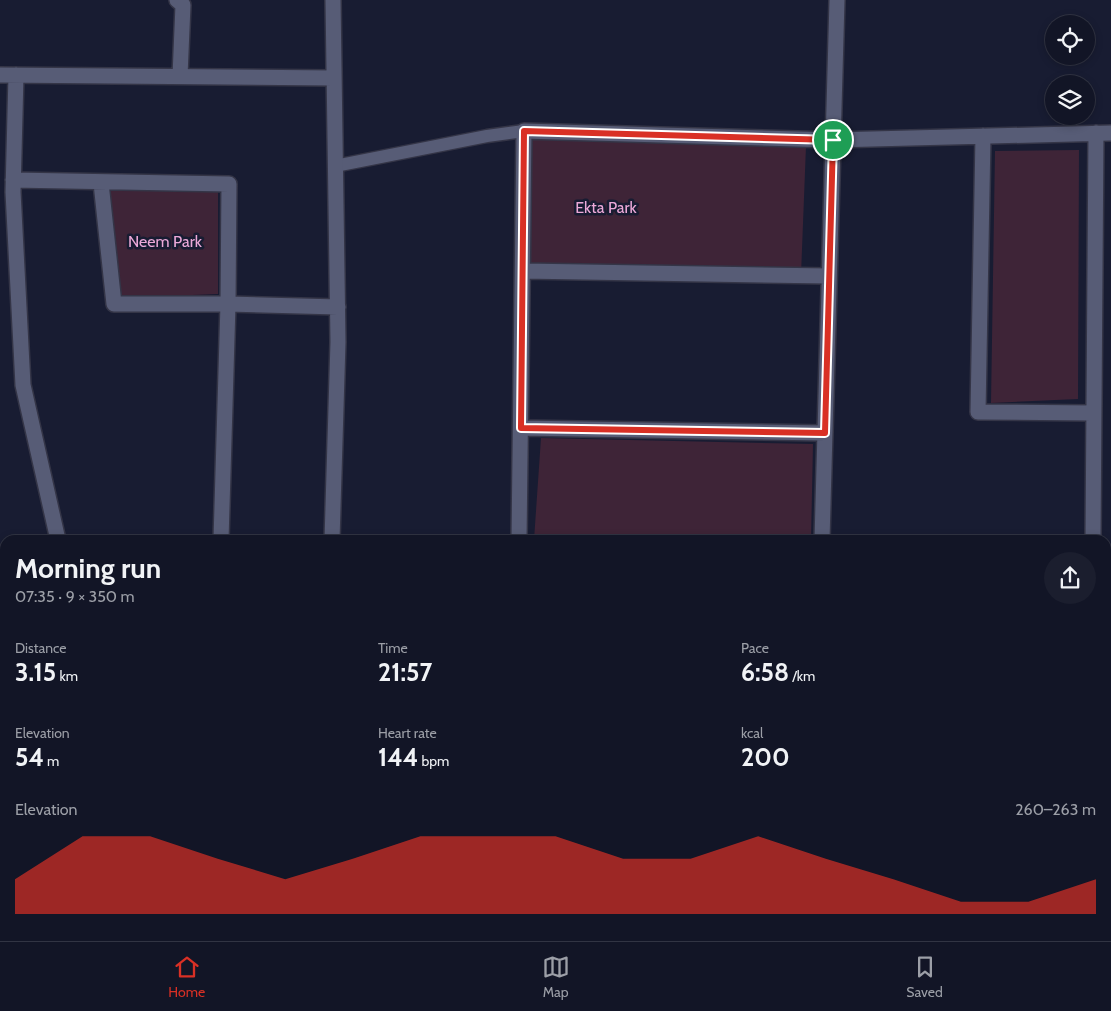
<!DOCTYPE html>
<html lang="en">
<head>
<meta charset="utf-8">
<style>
  body { margin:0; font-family:Cabin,sans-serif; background:#1b1e2e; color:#f1f3f6; height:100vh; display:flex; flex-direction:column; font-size:19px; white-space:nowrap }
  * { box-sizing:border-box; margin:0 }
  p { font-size:16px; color:#9c9fa7 }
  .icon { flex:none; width:28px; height:28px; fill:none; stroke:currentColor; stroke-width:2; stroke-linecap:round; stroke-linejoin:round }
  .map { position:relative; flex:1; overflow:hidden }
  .drawer { position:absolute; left:0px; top:535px; width:1111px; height:406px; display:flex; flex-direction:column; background:#121526; border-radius:15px 15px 0 0; box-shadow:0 2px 8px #0003,0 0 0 1px #313443 }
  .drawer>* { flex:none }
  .fabs { position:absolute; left:1045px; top:15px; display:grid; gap:10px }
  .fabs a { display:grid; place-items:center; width:50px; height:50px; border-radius:50%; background:#121526; box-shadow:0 2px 8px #0003,0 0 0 1px #313443; font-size:25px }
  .pin { position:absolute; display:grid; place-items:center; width:42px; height:42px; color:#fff; margin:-21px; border:2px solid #fff; border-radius:50%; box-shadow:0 1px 5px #0007 }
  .round { display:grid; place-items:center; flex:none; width:52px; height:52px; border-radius:26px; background:#1b1e2e }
  .headline { display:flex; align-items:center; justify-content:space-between; height:85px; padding:0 15px }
  h1 { font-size:28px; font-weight:700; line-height:38px }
  .figures { display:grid; grid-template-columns:repeat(3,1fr); gap:8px; height:85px; padding:5px 15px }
  .figures div { display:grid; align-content:center }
  .figures b { font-size:25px; font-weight:700 }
  .figures small { font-size:14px; font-weight:400 }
  .figures p { font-size:14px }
  .chart { height:140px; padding:10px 15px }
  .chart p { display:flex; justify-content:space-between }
  .chart svg { width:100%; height:90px; margin-top:5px; fill:#d93025; opacity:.7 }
  .menu { display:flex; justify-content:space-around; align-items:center; height:70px; border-top:1px solid #313443; background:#121526; font-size:14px; color:#9c9fa7 }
  .menu a { display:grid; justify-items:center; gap:2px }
  .menu .on { color:#d93025 }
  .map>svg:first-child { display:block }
  .green { fill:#3e2437 }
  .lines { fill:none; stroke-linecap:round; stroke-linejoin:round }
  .lane-casing { stroke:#343547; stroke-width:15 }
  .street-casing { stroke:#343547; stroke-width:18 }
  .lane { stroke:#575c76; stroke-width:12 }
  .street { stroke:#575c76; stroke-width:15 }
  .route-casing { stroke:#fff; stroke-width:10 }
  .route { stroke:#d93025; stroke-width:6 }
  .labels { text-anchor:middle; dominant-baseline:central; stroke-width:5; stroke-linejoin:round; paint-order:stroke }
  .park-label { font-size:16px; fill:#eca9d9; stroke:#181c32 }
</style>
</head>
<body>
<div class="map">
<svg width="1111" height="941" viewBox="0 0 1111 941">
  <rect width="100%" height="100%" fill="#181c32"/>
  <path class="green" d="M530 137 806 146 801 275 528 274Z
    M1079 150 1078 399 991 403 995 151Z
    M105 186 218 187V294L118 298Z
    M541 438 813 444 811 540H534Z"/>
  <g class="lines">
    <defs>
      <path id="lane" d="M335 166 487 136 524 131
        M1106 814H1111
        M930 941V936"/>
      <path id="street" d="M177 0 183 5 180 76
        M0 75 334 78
        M16 75 13 192 23 385 58 540
        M983 136 978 412 1093 413
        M13 180 229 184 228 304 338 307
        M101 183 114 304H228L221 540
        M523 271 829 276
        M521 428 825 433
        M332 540 338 342 333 0
        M519 540 524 131 833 140 1111 133
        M822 540 837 0
        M1093 540 1096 133
        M0 622H5
        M1106 706H1111
        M0 709 5 717
        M0 770 5 760
        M491 936V941
        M662 936 712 939
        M81 941 84 936
        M316 941 319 936
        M814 941V936"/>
    </defs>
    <use href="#lane" class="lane-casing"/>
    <use href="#street" class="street-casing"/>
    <use href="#lane" class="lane"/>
    <use href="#street" class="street"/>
  </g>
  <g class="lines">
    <defs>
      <path id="route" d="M524 131 833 140 825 433 521 428Z"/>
    </defs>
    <use href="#route" class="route-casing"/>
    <use href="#route" class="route"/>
  </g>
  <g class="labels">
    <g class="park-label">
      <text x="606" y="207">Ekta Park</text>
      <text x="165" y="241">Neem Park</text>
    </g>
  </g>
</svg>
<div class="fabs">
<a><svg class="icon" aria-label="locate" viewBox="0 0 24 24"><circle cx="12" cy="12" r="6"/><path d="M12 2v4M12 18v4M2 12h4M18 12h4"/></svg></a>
<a><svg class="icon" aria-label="layers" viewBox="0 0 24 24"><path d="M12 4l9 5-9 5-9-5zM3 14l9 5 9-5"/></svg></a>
</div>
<div class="pin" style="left:833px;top:140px;background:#1e9e55"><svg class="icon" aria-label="arrive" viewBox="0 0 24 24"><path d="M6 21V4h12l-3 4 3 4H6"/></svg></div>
<section class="drawer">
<div class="headline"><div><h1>Morning run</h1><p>07:35 · 9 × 350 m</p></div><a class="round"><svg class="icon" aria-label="share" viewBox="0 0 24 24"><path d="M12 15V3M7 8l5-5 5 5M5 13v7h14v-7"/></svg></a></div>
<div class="figures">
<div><p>Distance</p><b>3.15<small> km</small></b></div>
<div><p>Time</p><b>21:57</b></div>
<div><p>Pace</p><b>6:58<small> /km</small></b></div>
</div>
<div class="figures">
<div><p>Elevation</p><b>54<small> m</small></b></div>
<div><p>Heart rate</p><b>144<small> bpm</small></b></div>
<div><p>kcal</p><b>200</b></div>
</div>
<div class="chart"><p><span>Elevation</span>260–263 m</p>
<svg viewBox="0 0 160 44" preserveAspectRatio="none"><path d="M0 44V27L10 6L20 6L30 17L40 27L50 17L60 6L70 6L80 6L90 17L100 17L110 6L120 17L130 27L140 38L150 38L160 27V44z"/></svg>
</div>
</section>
</div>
<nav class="menu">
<a class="on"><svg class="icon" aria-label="home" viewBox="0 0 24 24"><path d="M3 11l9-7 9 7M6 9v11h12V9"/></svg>Home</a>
<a><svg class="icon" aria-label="map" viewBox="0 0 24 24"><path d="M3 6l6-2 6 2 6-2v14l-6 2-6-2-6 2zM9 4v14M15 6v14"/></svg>Map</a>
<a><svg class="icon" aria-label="saved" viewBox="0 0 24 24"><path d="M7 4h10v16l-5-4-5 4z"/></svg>Saved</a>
</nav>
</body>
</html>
